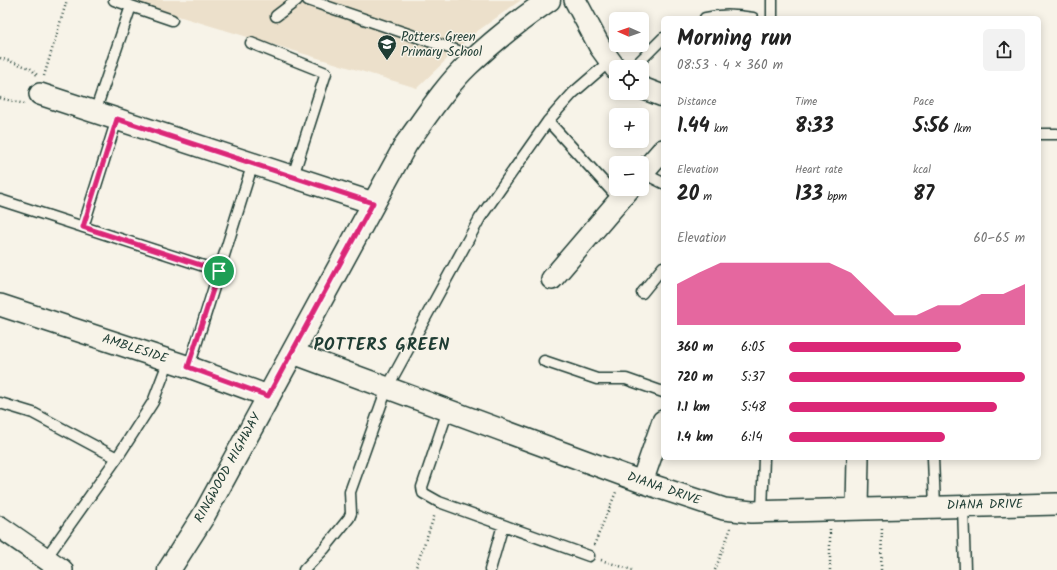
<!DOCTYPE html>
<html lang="en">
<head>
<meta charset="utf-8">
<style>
  body { margin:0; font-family:Kalam,sans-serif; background:#f2f2f2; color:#222; height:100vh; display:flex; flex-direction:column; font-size:15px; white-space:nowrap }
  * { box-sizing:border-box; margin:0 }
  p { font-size:13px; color:#767676 }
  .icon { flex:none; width:22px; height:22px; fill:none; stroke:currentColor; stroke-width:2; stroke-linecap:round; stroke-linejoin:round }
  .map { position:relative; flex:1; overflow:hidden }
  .drawer { position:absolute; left:661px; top:16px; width:380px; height:444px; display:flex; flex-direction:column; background:#fff; border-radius:6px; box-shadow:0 2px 10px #0003 }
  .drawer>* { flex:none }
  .needle { width:26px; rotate:272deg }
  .fabs { position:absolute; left:609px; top:12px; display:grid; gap:8px }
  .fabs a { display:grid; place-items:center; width:40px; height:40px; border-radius:6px; background:#fff; box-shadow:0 2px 10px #0003; font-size:20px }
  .pin { position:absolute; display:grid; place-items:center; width:34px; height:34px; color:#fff; margin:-17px; border:2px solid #fff; border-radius:50%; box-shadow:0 1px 4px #0007 }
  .round { display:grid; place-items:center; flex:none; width:42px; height:42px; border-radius:6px; background:#f2f2f2 }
  .head { display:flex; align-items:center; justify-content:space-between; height:68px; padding:0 16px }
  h1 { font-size:22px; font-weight:800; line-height:30px }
  .stats { display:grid; grid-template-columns:repeat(3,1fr); gap:6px; height:68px; padding:4px 16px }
  .stats div { display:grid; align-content:center }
  .stats b { font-size:20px; font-weight:800 }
  .stats small { font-size:11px; font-weight:400 }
  .stats p { font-size:11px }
  .chart { height:112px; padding:8px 16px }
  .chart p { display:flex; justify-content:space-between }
  .chart svg { width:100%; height:72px; margin-top:4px; fill:#db2777; opacity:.7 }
  ul { padding:0 16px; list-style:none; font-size:13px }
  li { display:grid; grid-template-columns:64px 48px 1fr; align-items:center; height:30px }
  li i { height:10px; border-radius:5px; background:#db2777 }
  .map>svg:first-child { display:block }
  .built { fill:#ece0cb }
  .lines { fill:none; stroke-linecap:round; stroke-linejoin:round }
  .service-casing { stroke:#1f3d34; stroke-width:13 }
  .minor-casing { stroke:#1f3d34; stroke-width:24 }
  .tertiary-casing { stroke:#1f3d34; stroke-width:25 }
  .path { stroke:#1f3d34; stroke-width:2.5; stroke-dasharray:1 3; stroke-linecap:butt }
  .service { stroke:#f7f3e8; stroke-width:10 }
  .minor { stroke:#f7f3e8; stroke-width:21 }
  .tertiary { stroke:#f7f3e8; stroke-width:22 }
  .route-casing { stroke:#fff; stroke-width:8 }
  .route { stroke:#db2777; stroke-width:5 }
  .labels { text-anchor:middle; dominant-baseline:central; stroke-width:3; stroke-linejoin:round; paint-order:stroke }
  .poi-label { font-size:13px; fill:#1f3d34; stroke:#f7f3e8; text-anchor:start }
  .street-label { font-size:13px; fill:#1f3d34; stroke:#f7f3e8 }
  .district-label { font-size:17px; font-weight:bold; letter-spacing:1px; fill:#1f3d34; stroke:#f7f3e8 }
</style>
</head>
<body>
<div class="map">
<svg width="1057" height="570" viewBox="0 0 1057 570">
  <rect width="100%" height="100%" fill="#f7f3e8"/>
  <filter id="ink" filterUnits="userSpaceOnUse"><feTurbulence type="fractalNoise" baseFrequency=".025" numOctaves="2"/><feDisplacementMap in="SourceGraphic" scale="8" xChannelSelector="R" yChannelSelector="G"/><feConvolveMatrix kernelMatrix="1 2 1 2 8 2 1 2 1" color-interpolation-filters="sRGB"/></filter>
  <g filter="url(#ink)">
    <path class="built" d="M125 0H521L472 35 417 88Z"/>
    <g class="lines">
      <defs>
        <path id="service" d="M114 0 131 6
          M308 0 476 57
          M772 0V18
          M276 16 297 0
          M705 18C721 14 737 15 753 18
          M251 43 326 73 293 176
          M634 67 663 38
          M95 112 131 6 172 20
          M548 121 620 200
          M1039 134H1057
          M643 173 663 183
          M0 200 219 271
          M83 227 117 119
          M642 293 663 267
          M544 361 597 379H626L663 392
          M189 367 253 163
          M0 403 33 413 117 458
          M448 410 422 487 423 493 439 502 589 556
          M933 458 935 506
          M963 506 965 570
          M762 511 764 458
          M46 558 117 458 153 402 169 360
          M304 570 325 548 349 518 351 513 350 492 387 388 480 218 548 121 573 93 610 61
          M490 570 503 525"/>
        <path id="minor" d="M575 0 600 47 616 69
          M642 88 663 96
          M40 94 373 203
          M642 174 663 150
          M552 279 629 189
          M0 305 189 367 268 396
          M293 353 642 482 724 509 752 512 1057 504
          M642 482 663 421
          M857 508 858 458
          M0 527 62 570"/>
        <path id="tertiary" d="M169 570 204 515 406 144C425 118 445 87 468 65 493 41 520 20 549 0"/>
      </defs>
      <use href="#service" class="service-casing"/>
      <use href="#minor" class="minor-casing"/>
      <use href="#tertiary" class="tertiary-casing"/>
      <path class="path" d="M0 58 30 68 37 75
        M44 76 67 0
        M0 98 25 104
        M830 529V570
        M594 545 616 492
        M601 560 632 570
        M415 570 435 514
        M715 570 731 528
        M881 570 882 527"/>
      <use href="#service" class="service"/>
      <use href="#minor" class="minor"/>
      <use href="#tertiary" class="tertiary"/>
    </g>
  </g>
  <g class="lines" filter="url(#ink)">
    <defs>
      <path id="route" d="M117 119 373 203 268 396 188 367 219 271 83 227Z"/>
    </defs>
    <use href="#route" class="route-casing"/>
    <use href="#route" class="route"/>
  </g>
  <defs>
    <symbol id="school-pin" viewBox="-11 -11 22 30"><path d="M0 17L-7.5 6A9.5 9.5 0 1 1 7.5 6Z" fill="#1f3d34" stroke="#f7f3e8"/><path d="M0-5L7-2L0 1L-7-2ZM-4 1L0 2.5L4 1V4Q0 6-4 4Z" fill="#fff"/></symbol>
  </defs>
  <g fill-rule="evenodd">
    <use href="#school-pin" x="376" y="33" width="22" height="30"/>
  </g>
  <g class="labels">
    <g class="poi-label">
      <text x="401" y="37">Potters Green<tspan x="401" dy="15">Primary School</tspan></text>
    </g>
    <g class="street-label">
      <text transform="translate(135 349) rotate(18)">AMBLESIDE</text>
      <text transform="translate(228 468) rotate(-61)">RINGWOOD HIGHWAY</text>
      <text transform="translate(664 489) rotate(19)">DIANA DRIVE</text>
      <text transform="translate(985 505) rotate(-1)">DIANA DRIVE</text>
    </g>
    <g class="district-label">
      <text x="382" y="345">POTTERS GREEN</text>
    </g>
  </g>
</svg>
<div class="fabs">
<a><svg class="needle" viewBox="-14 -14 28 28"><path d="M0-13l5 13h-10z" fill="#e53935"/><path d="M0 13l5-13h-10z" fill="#767676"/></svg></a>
<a><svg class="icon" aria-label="locate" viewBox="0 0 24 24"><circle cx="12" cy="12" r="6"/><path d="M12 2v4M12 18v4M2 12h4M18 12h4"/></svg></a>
<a>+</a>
<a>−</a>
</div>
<div class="pin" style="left:219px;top:271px;background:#1e9e55"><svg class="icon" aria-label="arrive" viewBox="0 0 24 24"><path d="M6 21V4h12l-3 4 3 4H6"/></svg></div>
<section class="drawer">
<div class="head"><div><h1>Morning run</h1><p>08:53 · 4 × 360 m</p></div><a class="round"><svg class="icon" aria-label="share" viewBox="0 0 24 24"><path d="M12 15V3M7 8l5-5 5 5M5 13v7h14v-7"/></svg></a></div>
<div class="stats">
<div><p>Distance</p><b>1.44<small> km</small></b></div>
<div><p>Time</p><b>8:33</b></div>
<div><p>Pace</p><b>5:56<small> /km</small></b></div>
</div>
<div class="stats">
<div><p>Elevation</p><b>20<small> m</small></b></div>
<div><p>Heart rate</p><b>133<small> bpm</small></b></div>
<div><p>kcal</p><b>87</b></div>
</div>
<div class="chart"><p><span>Elevation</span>60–65 m</p>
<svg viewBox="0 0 160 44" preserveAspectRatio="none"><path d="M0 44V19L10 12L20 6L30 6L40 6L50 6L60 6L70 6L80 12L90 25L100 38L110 38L120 32L130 32L140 25L150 25L160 19V44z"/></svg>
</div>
<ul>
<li><b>360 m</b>6:05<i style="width:73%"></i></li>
<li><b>720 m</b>5:37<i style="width:100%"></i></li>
<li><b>1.1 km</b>5:48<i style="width:88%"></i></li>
<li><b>1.4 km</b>6:14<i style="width:66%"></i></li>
</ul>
</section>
</div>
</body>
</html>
